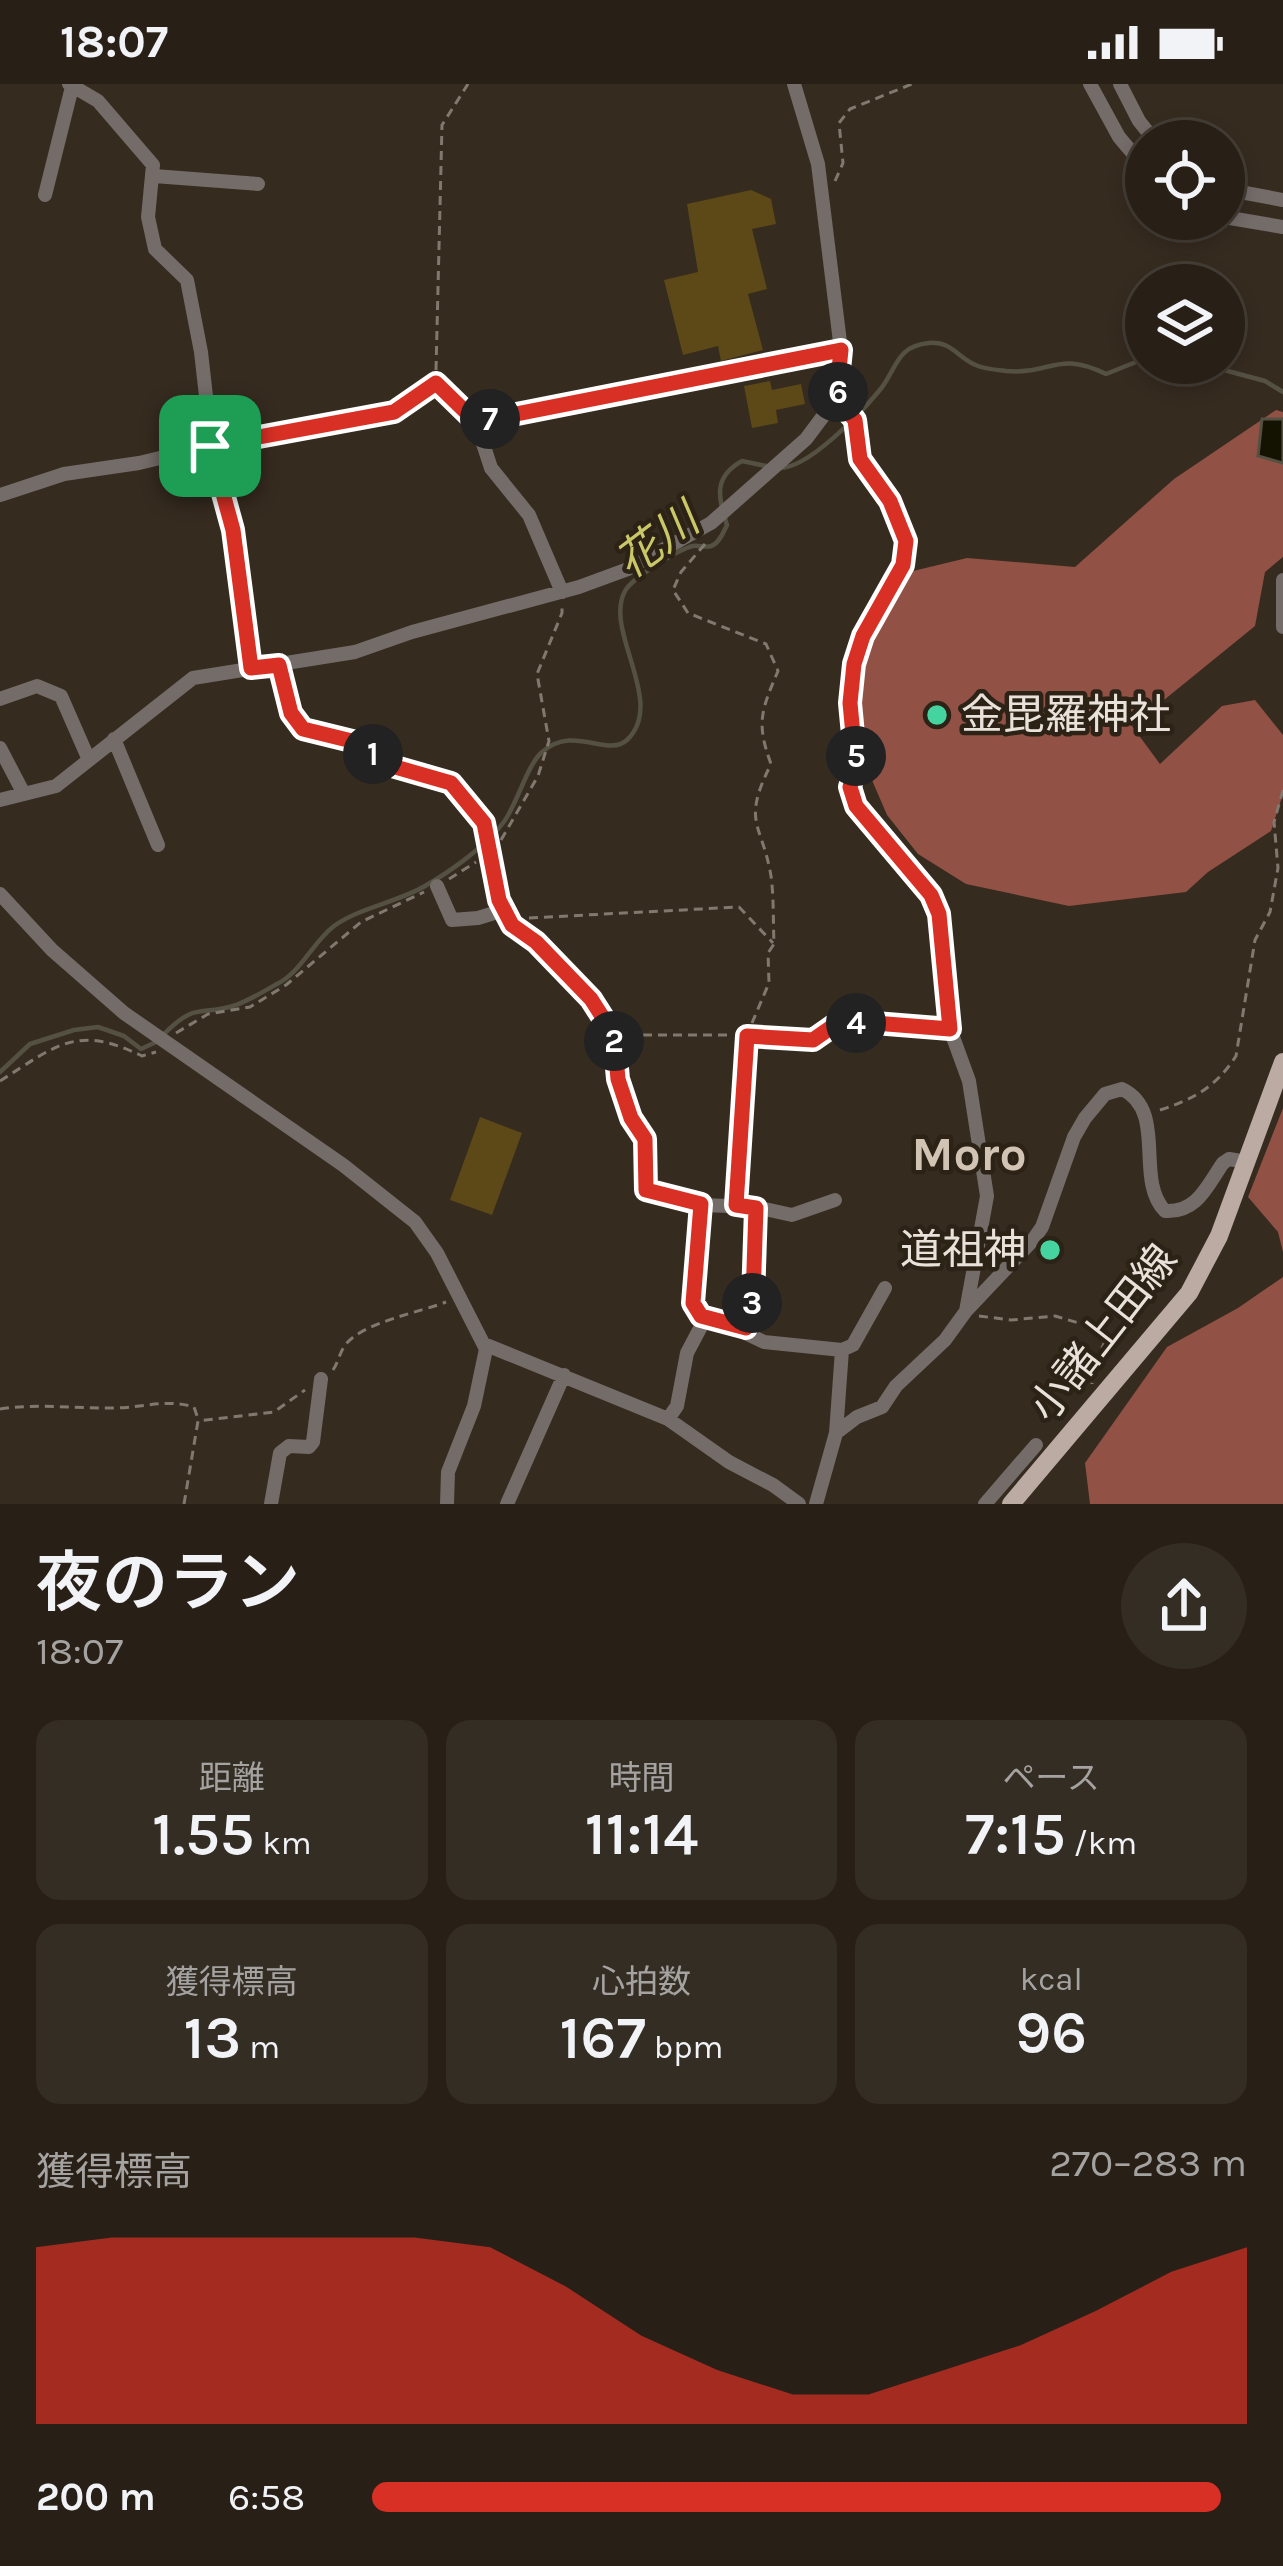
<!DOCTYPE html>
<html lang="ja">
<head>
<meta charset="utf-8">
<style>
  body { margin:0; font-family:Karla,"Noto Sans JP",sans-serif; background:#342d24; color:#f1f3f6; height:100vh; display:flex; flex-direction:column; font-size:45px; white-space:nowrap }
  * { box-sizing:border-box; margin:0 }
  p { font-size:39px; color:#a5a3a1 }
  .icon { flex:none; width:66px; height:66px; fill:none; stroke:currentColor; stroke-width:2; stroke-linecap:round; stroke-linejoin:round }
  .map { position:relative; height:1420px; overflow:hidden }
  .drawer { display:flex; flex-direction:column; background:#282017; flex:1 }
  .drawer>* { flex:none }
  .controls { position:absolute; left:1125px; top:36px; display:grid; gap:24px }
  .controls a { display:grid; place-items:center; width:120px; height:120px; border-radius:50%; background:#282017; box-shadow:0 6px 18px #0003,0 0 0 3px #443e36; font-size:60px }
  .pin { position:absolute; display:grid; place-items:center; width:102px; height:102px; color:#fff; margin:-51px; border-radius:24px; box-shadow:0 6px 18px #0006 }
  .km { position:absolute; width:60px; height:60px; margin:-30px; border-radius:50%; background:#222; color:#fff; font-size:33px; line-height:60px; text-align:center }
  .round { display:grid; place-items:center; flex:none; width:126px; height:126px; border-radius:63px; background:#342d24 }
  .summary { display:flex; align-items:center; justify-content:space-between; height:204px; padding:0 36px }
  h1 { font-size:66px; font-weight:600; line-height:90px }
  .stats { display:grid; grid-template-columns:repeat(3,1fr); gap:18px; height:204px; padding:12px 36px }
  .stats div { display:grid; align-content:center; border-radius:24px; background:#342d24; text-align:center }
  .stats b { font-size:60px; font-weight:600 }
  .stats small { font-size:33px; font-weight:400 }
  .stats p { font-size:33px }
  .chart { height:336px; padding:24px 36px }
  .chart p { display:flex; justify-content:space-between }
  .chart svg { width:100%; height:216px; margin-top:12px; fill:#d93025; opacity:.7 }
  ul { padding:0 36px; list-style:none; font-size:39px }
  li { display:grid; grid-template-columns:192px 144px 1fr; align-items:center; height:90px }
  li i { height:30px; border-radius:15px; background:#d93025 }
  .status { display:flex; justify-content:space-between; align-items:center; height:84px; padding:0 60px; background:#282017; direction:ltr }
  .status svg { height:33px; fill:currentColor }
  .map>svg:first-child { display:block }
  .forest { fill:#915145 }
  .water { fill:#141301; stroke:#545142; stroke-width:3 }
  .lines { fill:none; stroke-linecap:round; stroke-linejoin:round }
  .stream { stroke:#545142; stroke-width:4.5 }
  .building { fill:#5c4917 }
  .path { stroke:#82796e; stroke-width:3; stroke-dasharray:9 6; stroke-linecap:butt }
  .minor { stroke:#746c68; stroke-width:14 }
  .major { stroke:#bbaba2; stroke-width:18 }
  .route-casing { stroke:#fff; stroke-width:24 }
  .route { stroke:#d93025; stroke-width:15 }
  .poi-dot { fill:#45d49f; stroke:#2c2216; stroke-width:4.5 }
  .labels { text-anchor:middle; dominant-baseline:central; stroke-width:9; stroke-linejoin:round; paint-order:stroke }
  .poi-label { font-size:42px; fill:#e9e2da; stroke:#2c2216; text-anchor:start }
  .street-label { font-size:42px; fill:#e9e2da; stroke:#2c2216 }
  .water-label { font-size:45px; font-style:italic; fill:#c9c767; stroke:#2c2216 }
  .quarter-label { font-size:48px; font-weight:bold; fill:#d2c4b5; stroke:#2c2216 }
</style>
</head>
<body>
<div class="status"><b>18:07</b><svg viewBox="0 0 49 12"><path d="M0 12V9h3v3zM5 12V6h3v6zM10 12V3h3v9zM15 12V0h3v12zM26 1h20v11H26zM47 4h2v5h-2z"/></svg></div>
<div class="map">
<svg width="1283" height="1420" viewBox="0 0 1283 1420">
  <rect width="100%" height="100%" fill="#362b1f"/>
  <path class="forest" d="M1276 326 1283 328V473L1265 488 1255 542 1132 642 1160 680 1222 622 1255 616 1283 651V710L1271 747 1208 788 1186 808 1069 822 966 800 918 770 887 731 856 659 848 585 884 494 967 474 1075 483 1174 395Z
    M1283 1024V1168L1278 1148 1248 1113Z
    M1283 1193V1420H1090L1085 1379 1167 1263 1238 1224Z"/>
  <path class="water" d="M1262 335H1283V379L1258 372Z"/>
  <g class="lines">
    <path class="stream" d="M1198 279 1265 297 1283 308
      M778 384C807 386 860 330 879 307 897 286 895 262 929 259 953 257 958 275 978 282 986 285 998 286 1006 287 1051 291 1057 266 1106 290L1146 274
      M164 950C197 917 199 933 236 921 250 916 264 907 277 900 301 888 313 858 334 842 361 823 398 818 425 802 451 787 485 763 503 739 517 721 527 681 542 668 574 640 607 674 627 656 667 618 603 547 625 507 632 494 679 465 693 462 699 461 705 464 711 462 719 460 724 447 727 441 718 413 713 393 742 377L766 382
      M0 988 30 960 74 946 98 943 124 952 141 965 156 958"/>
  </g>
  <path class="building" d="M751 106 771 115 776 140 752 145 767 205 748 210 763 266 721 277 718 262 683 271 664 196 698 188 687 120Z
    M770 297 772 306 801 300 805 320 776 326 778 339 752 344 744 302Z
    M480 1033 522 1049 492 1131 450 1116Z"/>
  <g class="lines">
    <path class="path" d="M835 97 843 79 839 39 850 25 912 0
      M436 286 442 41 468 0
      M705 460 681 488 673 506 688 529 766 560 778 587C761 627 756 639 771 680 741 740 762 738 771 792 774 814 773 838 774 860L768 869 769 899 752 939
      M501 756 538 692 549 657 537 590 562 529V519
      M449 795 476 778
      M529 834 739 823 773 859
      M176 949 208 930 250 923 286 901 361 838 424 808
      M628 951H732
      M760 952 813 956 833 942 863 938 937 944
      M0 997C57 961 77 940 142 972L156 968
      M1160 1026C1194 1015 1216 1003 1236 972L1255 856 1270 828 1278 784 1274 738 1283 706
      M979 1232 1011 1236 1055 1232 1099 1245 1105 1257 1093 1285 1092 1300
      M333 1286C338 1279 340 1267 346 1260 364 1238 421 1228 446 1218
      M0 1325C38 1319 77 1325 117 1324 145 1323 166 1315 194 1323L198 1335
      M184 1420 198 1337 274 1328 305 1306"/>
    <path class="minor" d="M69 0 98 17 153 81 148 133 155 165 187 196 201 268 214 383 233 446 251 583
      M1090 0 1119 53 1146 85
      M1120 0 1139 37 1155 57
      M154 92 258 100
      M1224 105 1283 116
      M45 111 72 3
      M1224 133 1283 143
      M836 315 855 336 860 375 890 417 906 457 903 481 864 552 854 580 850 619 856 683 850 703 856 722 931 811 939 829 950 945 969 997 987 1112 966 1227
      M476 338 841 266
      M0 411 64 390 139 379 210 362 394 327 436 300 476 338 491 384 529 431 562 508
      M1283 496V543
      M279 581 291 629 303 645 360 659 385 679 451 699 484 739 499 816 513 841 536 858 591 915 614 951 618 995 631 1034 645 1055 646 1106 702 1121 756 1123 753 1215 745 1249 764 1258 842 1266 836 1349 816 1420
      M0 615 37 602 61 612 89 676
      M114 655 158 761
      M0 664 24 710
      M0 716 56 702 193 594 355 568 412 548 579 503 628 485 711 439 806 355 836 315 841 266 818 80 794 0
      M437 802 452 836 478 834 504 826
      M0 810 52 866 124 929 343 1081 415 1138 437 1169 486 1265 474 1322 448 1388 447 1420
      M702 1121 693 1219 701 1232 746 1244
      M736 1121 747 952
      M756 1123 792 1131 835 1116
      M484 1260 668 1335 729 1378 773 1401 799 1420
      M842 1266 853 1261 885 1204
      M668 1335 677 1322 687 1269 706 1233
      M836 1349 857 1333 882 1323 896 1302 945 1256 966 1227 1033 1156 1042 1143 1074 1053 1085 1034 1105 1010 1122 1005C1168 1027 1134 1095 1165 1127 1197 1129 1207 1102 1223 1079L1229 1075 1247 1078
      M271 1420 280 1369 289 1362 309 1363 313 1358 321 1295
      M507 1420 564 1291
      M985 1420 1036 1361"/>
    <path class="major" d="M1011 1420 1189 1209 1219 1152 1283 978"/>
  </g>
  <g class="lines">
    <defs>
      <path id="route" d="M841 266 836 315 855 336 860 375 890 417 906 457 903 481 863 552 854 580 850 619 856 682 850 703 856 722 931 811 939 830 950 945 862 938 833 942 813 956 747 952 736 1121 756 1124 753 1215 746 1244 701 1232 693 1219 701 1120 646 1106 645 1055 631 1034 618 995 614 951 591 915 536 858 512 841 499 816 484 739 451 699 385 680 360 659 303 645 291 629 279 581 251 584 233 446 210 362 394 328 436 299 476 338Z"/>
    </defs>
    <use href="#route" class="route-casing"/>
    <use href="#route" class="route"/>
  </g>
  <g class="poi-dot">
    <circle cx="937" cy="631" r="12"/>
    <circle cx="1050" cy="1166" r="12"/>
  </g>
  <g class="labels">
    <g class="poi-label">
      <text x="961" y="631">金毘羅神社</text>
      <text x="1026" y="1166" text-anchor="end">道祖神</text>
    </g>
    <g class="street-label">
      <text transform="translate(1103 1249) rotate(-52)">小諸上田線</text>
    </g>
    <g class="water-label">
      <text transform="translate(657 457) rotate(-37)">花川</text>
    </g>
    <g class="quarter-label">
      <text x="969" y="1070">Moro</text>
    </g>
  </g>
</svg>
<div class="controls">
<a><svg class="icon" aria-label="locate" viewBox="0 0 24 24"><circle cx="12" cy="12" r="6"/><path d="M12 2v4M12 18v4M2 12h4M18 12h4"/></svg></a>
<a><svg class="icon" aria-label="layers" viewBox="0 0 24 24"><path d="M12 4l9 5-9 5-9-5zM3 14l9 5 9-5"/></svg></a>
</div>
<div class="pin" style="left:210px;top:362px;background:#1e9e55"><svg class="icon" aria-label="arrive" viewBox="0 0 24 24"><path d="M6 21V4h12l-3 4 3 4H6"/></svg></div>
<b class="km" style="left:373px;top:670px">1</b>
<b class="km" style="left:614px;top:957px">2</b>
<b class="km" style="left:752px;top:1219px">3</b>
<b class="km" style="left:856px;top:939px">4</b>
<b class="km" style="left:856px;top:672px">5</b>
<b class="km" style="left:838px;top:308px">6</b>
<b class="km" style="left:490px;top:335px">7</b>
</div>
<section class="drawer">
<div class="summary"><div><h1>夜のラン</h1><p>18:07</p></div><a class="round"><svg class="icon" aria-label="share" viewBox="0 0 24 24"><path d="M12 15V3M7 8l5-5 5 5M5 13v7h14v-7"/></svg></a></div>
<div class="stats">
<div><p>距離</p><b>1.55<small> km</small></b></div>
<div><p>時間</p><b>11:14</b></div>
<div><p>ペース</p><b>7:15<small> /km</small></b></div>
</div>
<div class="stats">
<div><p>獲得標高</p><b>13<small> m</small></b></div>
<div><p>心拍数</p><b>167<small> bpm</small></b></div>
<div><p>kcal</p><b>96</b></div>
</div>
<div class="chart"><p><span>獲得標高</span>270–283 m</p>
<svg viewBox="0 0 160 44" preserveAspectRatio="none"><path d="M0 44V8L10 6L20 6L30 6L40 6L50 6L60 8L70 16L80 26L90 33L100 38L110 38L120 33L130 28L140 21L150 13L160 8V44z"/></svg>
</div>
<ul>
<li><b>200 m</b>6:58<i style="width:97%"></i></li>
</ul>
</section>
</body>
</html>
